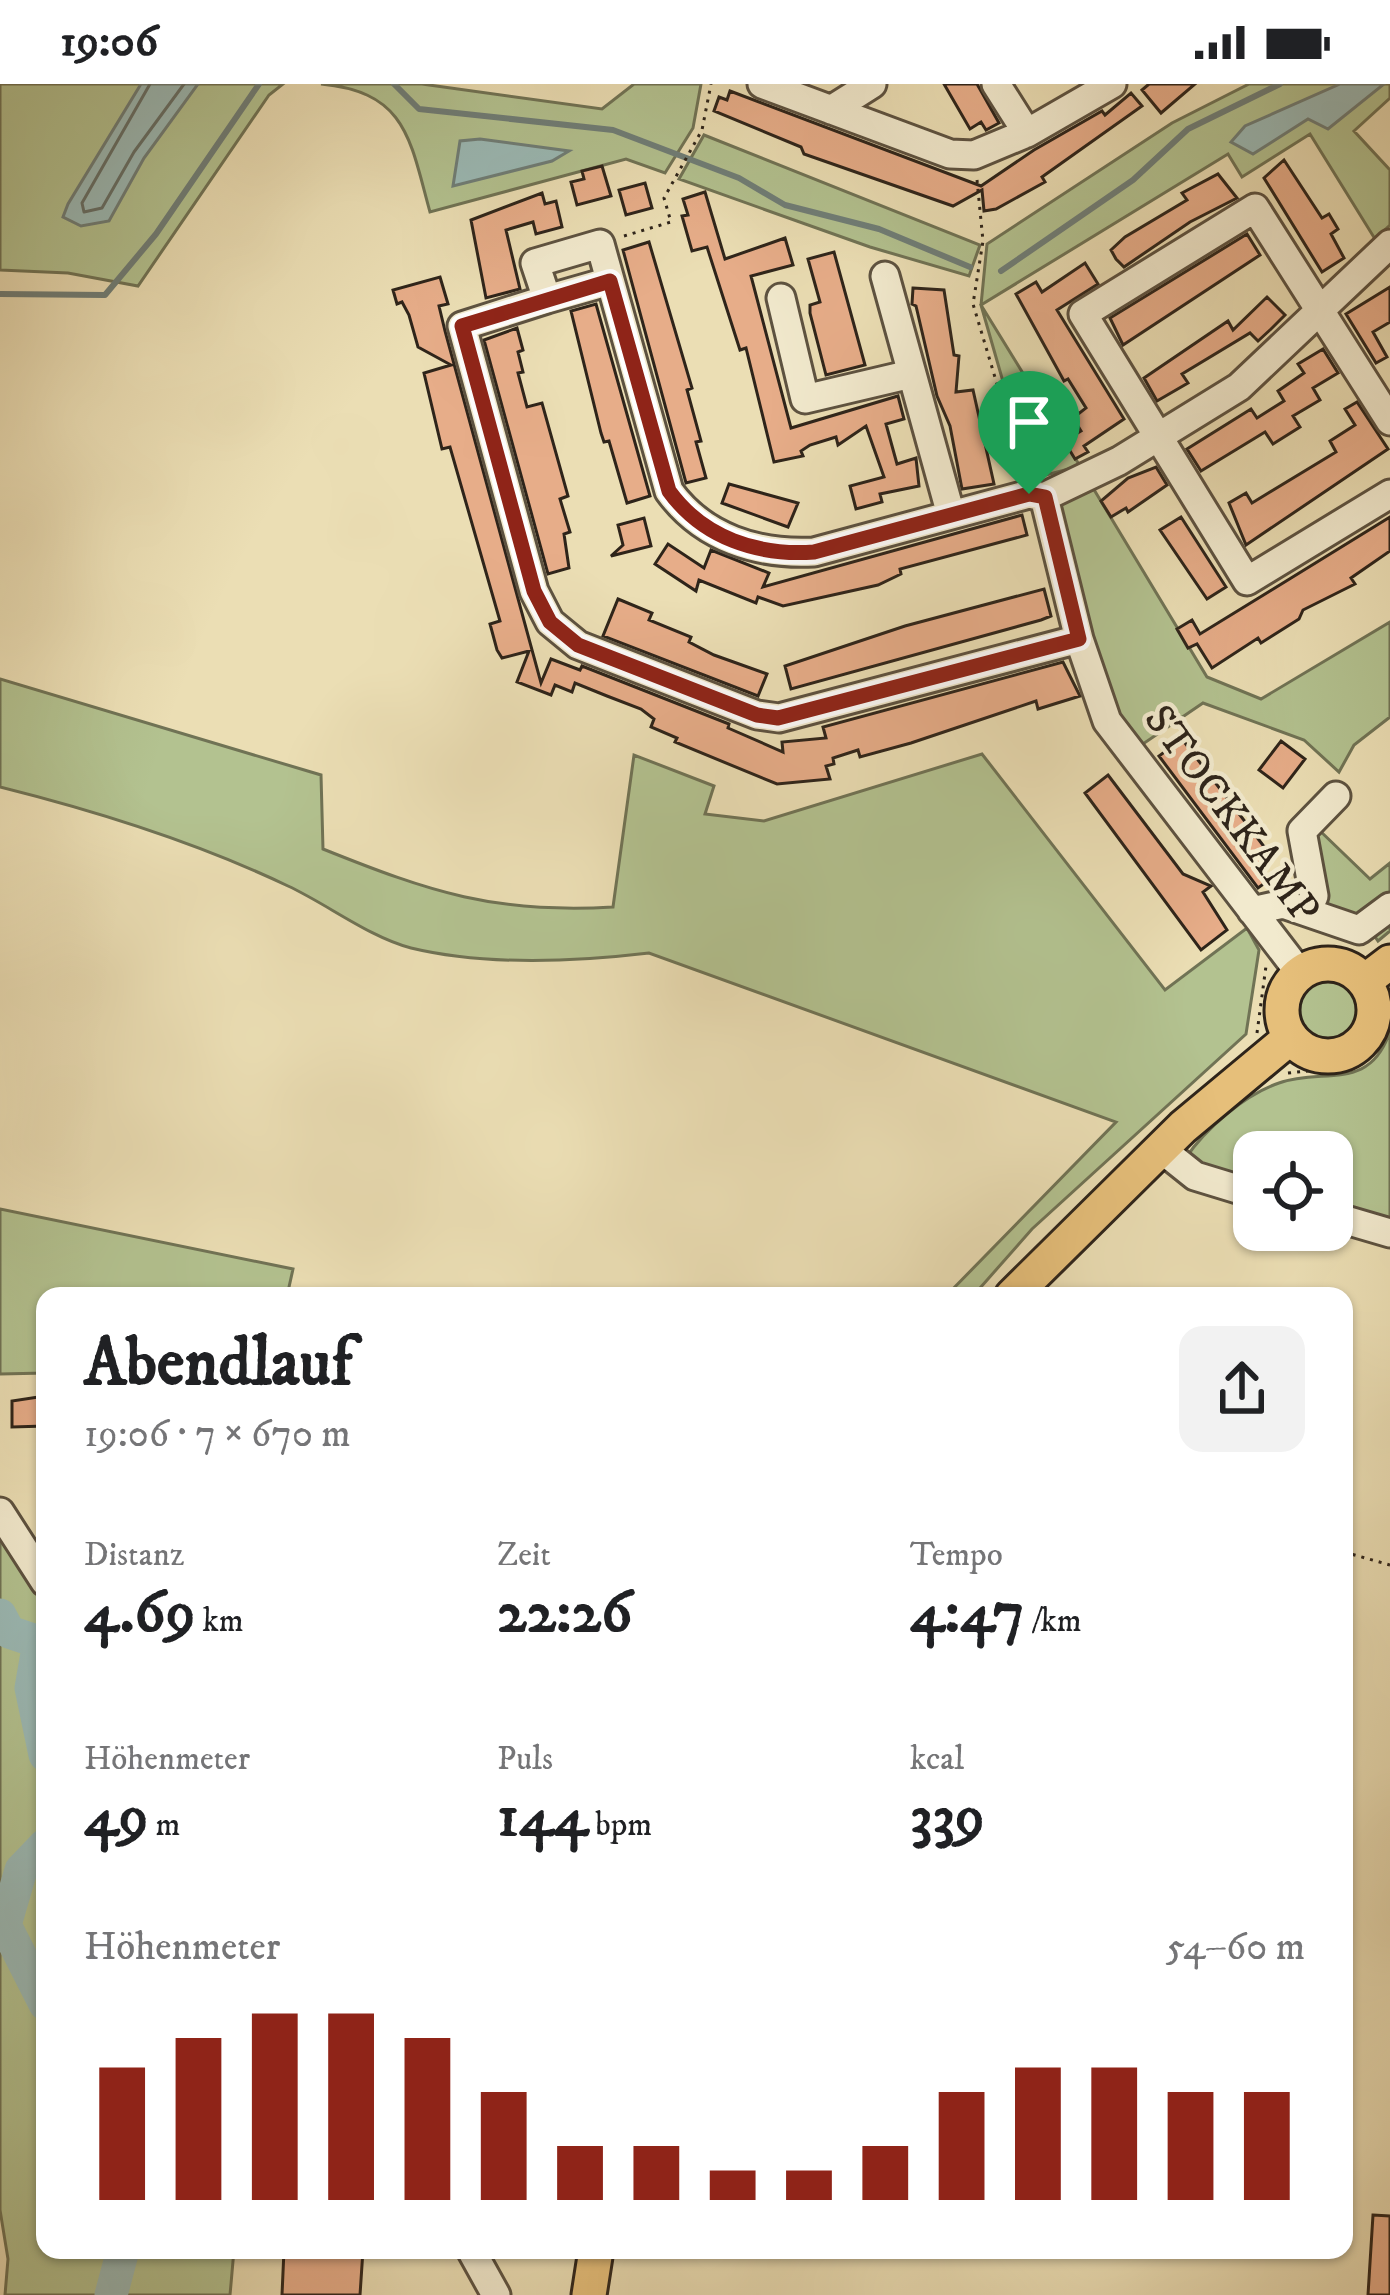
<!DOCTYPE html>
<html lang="de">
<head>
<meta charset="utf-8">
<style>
  body { margin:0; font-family:"IM FELL DW Pica",serif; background:#f2f2f2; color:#202124; height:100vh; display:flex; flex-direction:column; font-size:45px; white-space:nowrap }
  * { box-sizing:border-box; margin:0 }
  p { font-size:39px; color:#757577 }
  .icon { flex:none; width:66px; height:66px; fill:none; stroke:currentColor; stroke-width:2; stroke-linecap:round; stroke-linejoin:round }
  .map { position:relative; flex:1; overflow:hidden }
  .side { position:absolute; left:36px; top:1203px; width:1317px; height:972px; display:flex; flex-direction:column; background:#fff; border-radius:24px; box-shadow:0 3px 9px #0004 }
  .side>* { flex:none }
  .fabs { position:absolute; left:1233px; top:1047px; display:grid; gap:24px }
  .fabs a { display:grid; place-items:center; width:120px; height:120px; border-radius:24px; background:#fff; box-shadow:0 3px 9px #0004; font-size:60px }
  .pin { position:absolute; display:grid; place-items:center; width:102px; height:102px; color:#fff; margin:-123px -51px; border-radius:50% 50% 50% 0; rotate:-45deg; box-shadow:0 0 12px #0007 }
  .pin .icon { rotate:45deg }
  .round { display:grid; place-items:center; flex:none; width:126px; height:126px; border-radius:24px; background:#f2f2f2 }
  .headline { display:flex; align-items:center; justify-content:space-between; height:204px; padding:0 48px }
  h1 { font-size:66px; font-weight:700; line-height:90px }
  .stats { display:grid; grid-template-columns:repeat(3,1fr); gap:18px; height:204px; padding:12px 48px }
  .stats div { display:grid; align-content:center }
  .stats b { font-size:60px; font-weight:700 }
  .stats small { font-size:33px; font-weight:400 }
  .stats p { font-size:33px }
  .chart { height:336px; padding:24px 48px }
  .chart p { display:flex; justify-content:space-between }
  .chart svg { width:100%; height:216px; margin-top:12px; stroke:#8f2418; stroke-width:6 }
  .status { display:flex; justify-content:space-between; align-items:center; height:84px; padding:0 60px; background:#fff; direction:ltr }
  .status svg { height:33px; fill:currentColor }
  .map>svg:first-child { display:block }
  .green { fill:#b3c290; stroke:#707355; stroke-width:3 }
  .water { fill:#9bbab6; stroke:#6f7e78; stroke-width:3 }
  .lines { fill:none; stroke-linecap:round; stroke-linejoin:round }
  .shore { stroke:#646f68; stroke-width:3 }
  .stream { stroke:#6f7e78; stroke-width:6 }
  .river { stroke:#9bbab6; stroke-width:33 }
  .building { fill:#e7ad89; stroke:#2e241a; stroke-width:3 }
  .minor-casing { stroke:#5d5240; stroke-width:33 }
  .major-casing { stroke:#2e241a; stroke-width:39 }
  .path { stroke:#2e241a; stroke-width:3; stroke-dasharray:3 6; stroke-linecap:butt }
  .minor { stroke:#f2eace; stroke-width:27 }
  .major { stroke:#e6bf7a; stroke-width:33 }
  .route-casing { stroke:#fff; stroke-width:24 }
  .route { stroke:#8f2418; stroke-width:15 }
  .labels { text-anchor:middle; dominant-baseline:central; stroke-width:9; stroke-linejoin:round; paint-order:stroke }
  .street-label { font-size:42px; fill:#2e241a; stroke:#f2eace }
</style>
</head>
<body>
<div class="status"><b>19:06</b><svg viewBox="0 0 49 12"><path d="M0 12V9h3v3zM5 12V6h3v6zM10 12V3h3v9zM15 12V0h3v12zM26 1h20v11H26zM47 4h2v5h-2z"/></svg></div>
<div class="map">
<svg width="1390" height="2211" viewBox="0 0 1390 2211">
  <rect width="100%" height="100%" fill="#ebdeb4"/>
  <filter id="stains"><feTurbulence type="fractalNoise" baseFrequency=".00167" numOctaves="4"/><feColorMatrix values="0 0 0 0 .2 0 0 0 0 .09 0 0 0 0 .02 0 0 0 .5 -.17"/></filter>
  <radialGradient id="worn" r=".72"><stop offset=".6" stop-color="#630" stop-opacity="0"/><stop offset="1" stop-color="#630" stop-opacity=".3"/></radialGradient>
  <path class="green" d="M0 0H283L269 11 138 202 68 189 0 186Z
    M321 0H422L602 25 634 0H701L693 44 665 89 626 75 430 128C410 56 407 8 321 0Z
    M1249 0H1390V14L1354 47 1390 86V141L1375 155 1310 50 1242 93 1228 70 981 221 1080 382 1031 395 981 221 987 160 1172 39Z
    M704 51 980 161 969 192 870 163 679 95Z
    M1093 404 1207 593 1261 615 1390 538V633L1354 661 1339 688 1304 656 1203 619 1140 662 1109 615 1057 435 1060 420Z
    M0 595 321 691 323 765C430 808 495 830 613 823L634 671 714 702 705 730 764 737 982 670 1165 906 1247 844 1259 866 1246 950 1032 1145 973 1212H946L1116 1038 649 869C573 878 486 882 411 864 369 853 327 820 288 802 198 759 96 727 0 703Z
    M1317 744 1370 795 1390 779V847L1378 857 1369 844 1317 826 1311 749Z
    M1293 926a35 35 0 1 1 70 0a35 35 0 1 1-70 0Z
    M1390 947V1138L1332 1123V1068H1254V1103L1185 1075C1205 1045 1244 1011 1279 999 1323 983 1370 1009 1390 947Z
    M0 1125 293 1185 287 1212H45V1289L0 1290Z
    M0 1450 45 1517V2166H234L230 2211H5L8 2175 0 2126Z"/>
  <path class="water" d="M141 0H198L144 74 109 137 81 142 63 133 68 120Z
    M1340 0H1384L1328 45 1308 35 1253 70 1231 58 1245 42Z
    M480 55 569 67 552 77 453 102 460 57Z"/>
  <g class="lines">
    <path class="shore" d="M150 0 82 119 84 128 102 124 134 68 184 0"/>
    <path class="stream" d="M394 0 419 25 613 46 739 94 785 121 879 145 970 183
      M1001 187 1133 96 1188 45 1280 0
      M0 210 105 211 156 150 259 0"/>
    <path class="river" d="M0 1531 9 1548 39 1558 31 1604 45 1671
      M45 1761 21 1786 5 1841 45 1920
      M111 2211 123 2166"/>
  </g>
  <path class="building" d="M944 0H977L999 39 986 46 981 38 970 45Z
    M1149 0H1195L1161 29 1142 6Z
    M730 7 981 102 1034 66 1102 27 1105 31 1131 9 1142 22 1042 93 1045 98 996 125 984 127 982 106 953 122 804 70 801 63 714 27 719 13 727 16Z
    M1284 76 1322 134 1329 130 1338 145 1331 150 1344 174 1322 188 1264 94Z
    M602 82 611 112 577 121 571 98 584 95 582 87Z
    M1218 90 1237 114 1190 138 1124 183 1116 175 1111 166 1125 153 1187 116 1182 109Z
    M645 99 652 124 626 131 619 106Z
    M705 108 725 175 785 154 793 181 751 192 791 344 898 312 904 335 886 340 897 380 916 374 919 402 880 410 882 418 856 425 850 402 884 393 866 342 838 361 836 353 810 361 801 367 803 372 774 378 746 264 740 266 707 163 692 167 682 132 688 131 683 115Z
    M542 109 545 120 556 117 562 143 536 150 533 138 506 146 520 205 486 214 471 136Z
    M1247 150 1260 171 1123 261 1110 234Z
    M649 158 692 304 687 306 701 357 696 358 706 394 686 399 623 166Z
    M834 168 865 281 826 291 810 229V221L820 218 808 175Z
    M1085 179 1098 200 1057 226 1124 335 1084 362 1088 368 1075 375 1064 357 1081 347 1073 334 1086 324 1068 295 1064 297 1016 210 1036 198 1042 208Z
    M440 193 448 220 439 222 445 247 541 599 551 575 580 586 582 582 729 640 728 644 783 668 782 658 826 654 823 643 1063 578 1080 612 1038 625 1036 617 911 659 860 673 858 666 833 674 834 680 826 682 830 695 777 700 675 658 677 654 651 643 654 635 641 625 607 612 575 599 572 608 555 601 551 611 517 598 529 567 502 574 497 566 490 540 500 537 450 363 442 365 424 289 451 281 418 263 409 231 402 218 397 220 393 206Z
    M1390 203V238L1373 248 1387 273 1376 279 1346 230Z
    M913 204 944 206 954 271 959 272 956 308 973 306 994 400 962 405 950 342 937 312 916 222 912 220Z
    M1267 213 1285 231 1271 245 1258 257 1250 249 1182 290 1188 299 1157 317 1144 294 1228 237 1233 246Z
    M596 220 650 412 627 419 609 357 604 358 601 349 571 227Z
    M517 244 523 266 518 268 523 288 518 289 527 323 542 319 568 412 560 415 570 448 564 450 569 484 548 490 484 256Z
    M1323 265 1338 289 1313 304 1320 316 1293 332 1300 343 1273 360 1265 348 1201 387 1187 365 1251 325 1257 334 1284 317 1278 307 1304 289 1298 280Z
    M1357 318 1388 365 1246 461 1229 419 1246 409 1252 419 1336 368 1330 357 1355 341 1345 325Z
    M1156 383 1167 401 1128 428 1126 424 1111 433 1101 417 1128 394Z
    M729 400 798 419 788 443 722 419Z
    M1022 431 1027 451 900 485 901 490 878 501 783 522 758 513 756 519 699 496 696 507 655 480 668 460 704 484 711 466 769 489 763 503Z
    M1181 433 1226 503 1207 515 1160 446Z
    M1390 433V467L1351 494 1355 500 1303 526 1299 535 1261 559 1258 554 1212 584 1197 560 1188 564 1177 545 1192 536 1200 550Z
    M644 434 651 462 611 472 623 461 618 441Z
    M1044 505 1051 532 1041 536 791 605 785 582 905 542Z
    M618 515 652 529 649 536 691 553 689 558 714 571 767 590 758 612 603 552Z
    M1182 655 1272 773 1259 783 1269 796 1258 804 1159 672Z
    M1281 657 1305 675 1283 704 1259 686Z
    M1108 691 1183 790 1211 802 1203 808 1227 846 1201 866 1085 709Z
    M45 1312V1342L12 1343V1317Z
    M1373 2131 1390 2132V2211H1368Z
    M284 2166H363L360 2211H282Z"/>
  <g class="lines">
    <defs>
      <path id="minor" d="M762 0 950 70 974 71 1027 49 996 0
        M831 26 872 0
        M1027 49 1112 0
        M885 192 951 431
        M610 197 547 215 535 179 600 160 669 407C703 454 758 471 814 468L1029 410 1044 413
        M781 214 805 315 911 290
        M547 215 462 242 534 507 550 538 578 561 757 631 779 634 1079 555
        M1390 337 1255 124 1083 230 1247 497 1390 410
        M1044 413 1079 555 1107 637 1300 889
        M1044 413 1119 377 1239 303 1390 160
        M1252 827 1283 820 1359 846 1390 823
        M1307 827 1314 812 1302 747 1336 712
        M1160 1064 1195 1092 1254 1110
        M1332 1132 1390 1149
        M0 1428 45 1498
        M471 2166 496 2211"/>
      <path id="major" d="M1282 926a46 46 0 1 1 92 0a46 46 0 1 1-92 0Z
        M1365 897 1390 878
        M1012 1212 1183 1043 1291 953
        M589 2211 596 2166"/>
    </defs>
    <use href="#minor" class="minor-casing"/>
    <use href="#major" class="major-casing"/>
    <path class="path" d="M977 96 983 157 973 220 1024 390
      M624 152 671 138 664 114 702 46 711 0
      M1257 949 1266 882
      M1288 989C1337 983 1373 989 1390 933
      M1344 1468 1390 1481"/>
    <use href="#minor" class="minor"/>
    <use href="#major" class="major"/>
  </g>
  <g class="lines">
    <defs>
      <path id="route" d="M610 197 669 407C703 454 758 472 814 468L1029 410 1045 413 1079 555 778 634 757 631 578 561 550 538 534 507 462 242Z"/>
    </defs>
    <use href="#route" class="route-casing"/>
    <use href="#route" class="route"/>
  </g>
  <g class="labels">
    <g class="street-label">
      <text transform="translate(1231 731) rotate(53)">STOCKKAMP</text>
    </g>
  </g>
  <rect width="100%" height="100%" filter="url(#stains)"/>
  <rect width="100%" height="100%" fill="url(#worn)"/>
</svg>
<div class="fabs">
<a><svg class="icon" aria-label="locate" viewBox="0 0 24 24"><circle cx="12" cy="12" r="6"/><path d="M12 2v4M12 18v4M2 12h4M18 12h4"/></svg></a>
</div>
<div class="pin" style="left:1029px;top:410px;background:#1e9e55"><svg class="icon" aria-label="arrive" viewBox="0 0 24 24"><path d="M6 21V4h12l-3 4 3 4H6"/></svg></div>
<section class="side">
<div class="headline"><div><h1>Abendlauf</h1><p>19:06 · 7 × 670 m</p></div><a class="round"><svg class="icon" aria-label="share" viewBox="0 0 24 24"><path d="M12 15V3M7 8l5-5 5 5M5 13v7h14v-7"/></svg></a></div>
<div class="stats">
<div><p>Distanz</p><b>4.69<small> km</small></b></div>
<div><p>Zeit</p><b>22:26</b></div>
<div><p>Tempo</p><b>4:47<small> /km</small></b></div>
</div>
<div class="stats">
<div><p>Höhenmeter</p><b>49<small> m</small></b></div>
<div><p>Puls</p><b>144<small> bpm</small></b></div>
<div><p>kcal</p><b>339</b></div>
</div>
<div class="chart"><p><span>Höhenmeter</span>54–60 m</p>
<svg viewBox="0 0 160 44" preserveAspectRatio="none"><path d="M5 44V17M15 44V11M25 44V6M35 44V6M45 44V11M55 44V22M65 44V33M75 44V33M85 44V38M95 44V38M105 44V33M115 44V22M125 44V17M135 44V17M145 44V22M155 44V22"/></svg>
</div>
</section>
</div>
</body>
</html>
